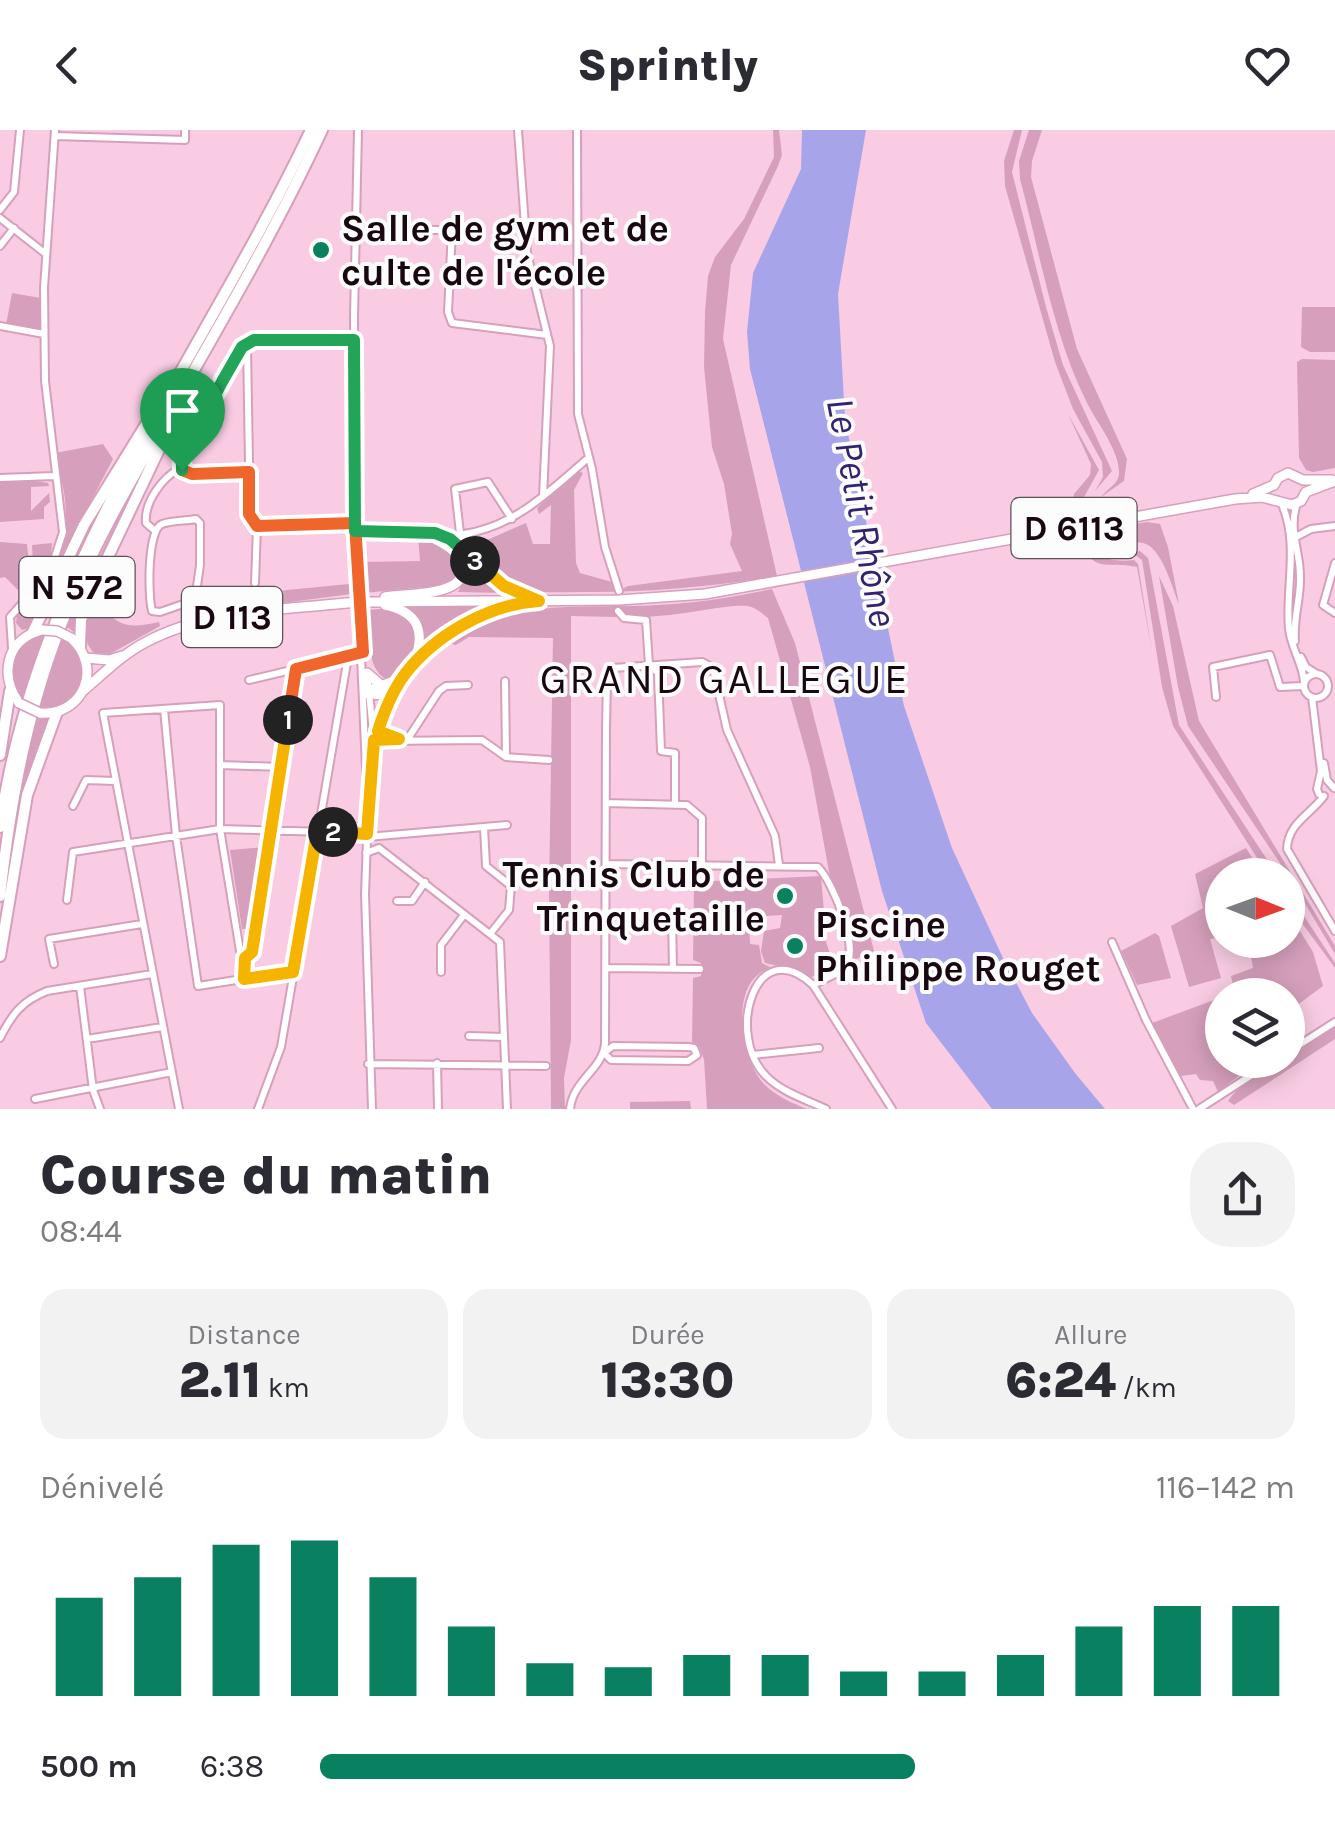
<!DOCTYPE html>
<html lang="fr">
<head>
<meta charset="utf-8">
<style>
  body { margin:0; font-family:Karla,sans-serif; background:#f2f2f3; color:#2b2b33; height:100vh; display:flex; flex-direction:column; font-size:38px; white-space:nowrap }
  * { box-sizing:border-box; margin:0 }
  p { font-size:32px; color:#7c7c81 }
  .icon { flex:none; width:55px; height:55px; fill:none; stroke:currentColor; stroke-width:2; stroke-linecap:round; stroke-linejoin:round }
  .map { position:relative; height:979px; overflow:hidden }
  .details { display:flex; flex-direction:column; background:#fff; flex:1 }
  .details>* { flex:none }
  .needle { width:65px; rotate:91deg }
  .fabs { position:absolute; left:1205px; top:728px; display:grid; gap:20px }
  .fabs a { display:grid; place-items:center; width:100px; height:100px; border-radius:50%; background:#fff; box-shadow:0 5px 25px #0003; font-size:50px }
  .pin { position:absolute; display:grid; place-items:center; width:85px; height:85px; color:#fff; margin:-102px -42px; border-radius:50% 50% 50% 0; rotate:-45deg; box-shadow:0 0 10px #0007 }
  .pin .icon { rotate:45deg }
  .km { position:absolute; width:50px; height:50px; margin:-25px; border-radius:50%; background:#222; color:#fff; font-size:28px; line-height:50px; text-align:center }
  .round { display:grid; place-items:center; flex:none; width:105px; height:105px; border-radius:40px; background:#f2f2f3 }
  .headline { display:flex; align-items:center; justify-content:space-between; height:170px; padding:0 40px }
  h1 { font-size:55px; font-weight:800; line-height:75px }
  .stats { display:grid; grid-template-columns:repeat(3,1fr); gap:15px; height:170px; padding:10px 40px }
  .stats div { display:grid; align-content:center; border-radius:25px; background:#f2f2f3; text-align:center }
  .stats b { font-size:50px; font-weight:800 }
  .stats small { font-size:28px; font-weight:400 }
  .stats p { font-size:28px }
  .chart { height:280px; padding:20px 40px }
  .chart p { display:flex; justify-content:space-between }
  .chart svg { width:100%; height:180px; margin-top:10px; stroke:#09805f; stroke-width:6 }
  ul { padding:0 40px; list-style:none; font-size:32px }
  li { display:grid; grid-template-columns:160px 120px 1fr; align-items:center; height:75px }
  li i { height:25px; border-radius:12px; background:#09805f }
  header { display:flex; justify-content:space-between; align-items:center; height:130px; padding:0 40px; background:#fff; font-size:45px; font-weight:800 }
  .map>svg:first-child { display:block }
  .green { fill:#d6a0bc }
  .water { fill:#a8a4e9 }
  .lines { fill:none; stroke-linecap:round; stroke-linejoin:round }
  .minor-casing { stroke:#d6a0bc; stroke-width:10 }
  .major-casing { stroke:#d6a0bc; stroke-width:12 }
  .highway-casing { stroke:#d6a0bc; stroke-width:14 }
  .minor { stroke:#fff; stroke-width:6 }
  .major { stroke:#fff; stroke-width:9 }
  .highway { stroke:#fff; stroke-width:10 }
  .major-bridge-casing { stroke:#d6a0bc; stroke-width:12; stroke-linecap:butt }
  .major-bridge { stroke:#fff; stroke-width:9 }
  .split-1-casing { stroke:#fff; stroke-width:20 }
  .split-2-casing { stroke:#fff; stroke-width:20 }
  .split-3-casing { stroke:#fff; stroke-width:20 }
  .split-4-casing { stroke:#fff; stroke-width:20 }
  .split-5-casing { stroke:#fff; stroke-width:20 }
  .split-1 { stroke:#f0652b; stroke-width:12 }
  .split-2 { stroke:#f5b400; stroke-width:12 }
  .split-3 { stroke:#f5b400; stroke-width:12 }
  .split-4 { stroke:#22a559; stroke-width:12 }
  .split-5 { stroke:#22a559; stroke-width:12 }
  .poi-dot { fill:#09805f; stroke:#fcfcfc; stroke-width:4 }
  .labels { text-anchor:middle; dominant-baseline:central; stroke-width:8; stroke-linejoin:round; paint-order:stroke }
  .shield { fill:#fcfcfc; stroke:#5d5058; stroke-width:2.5 }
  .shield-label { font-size:35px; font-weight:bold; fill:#190711 }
  .poi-label { font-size:38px; font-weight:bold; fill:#190711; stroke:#fcfcfc; text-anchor:start }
  .water-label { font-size:40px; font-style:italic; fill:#332271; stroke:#fcfcfc }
  .quarter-label { font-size:42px; letter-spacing:2.5px; fill:#190711; stroke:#fcfcfc }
</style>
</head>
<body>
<header><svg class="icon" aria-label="back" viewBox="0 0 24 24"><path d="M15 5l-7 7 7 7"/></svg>Sprintly<svg class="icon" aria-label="heart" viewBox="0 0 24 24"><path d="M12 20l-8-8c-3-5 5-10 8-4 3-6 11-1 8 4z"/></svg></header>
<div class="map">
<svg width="1335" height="979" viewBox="0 0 1335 979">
  <rect width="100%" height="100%" fill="#f9cce3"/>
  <path class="green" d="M773 0H779L782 25 778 36 731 135 723 209 777 446C711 457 645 463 578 462 558 462 535 464 516 457 499 450 487 437 478 421L480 413 526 393 533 414H550L551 375 539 384 537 378 578 341 583 343 574 360 576 433 580 443 612 452 618 461 628 456 742 441 730 414 732 404 724 354 712 317 704 237 705 182 708 146 715 127 744 89 774 27Z
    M1014 0H1022L1012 42 1046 177 1063 235 1112 341 1095 361 1103 347 1102 332 1073 279 1055 232 1005 56 1004 31Z
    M1029 0H1042L1032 31 1031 47 1077 219 1127 329 1124 351 1101 367C1106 360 1119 353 1119 344 1120 321 1097 293 1087 273 1053 205 1040 123 1020 49L1019 31Z
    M12 163 41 168 40 199 6 195Z
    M1302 177H1335V222H1310L1301 217Z
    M1302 229 1335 230V338L1313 342 1306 340 1299 328 1297 232Z
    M1068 284 1099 340 1083 369 1082 389 1074 391 1070 385 1074 364 1090 345 1091 334Z
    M103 314 113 329 55 440 30 498 22 500 16 493 17 484C53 451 72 412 64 362 62 349 57 336 55 323Z
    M29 350 48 353 49 356 31 357V381L49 363 50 372 44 377V389L0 392V351Z
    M137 350 139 352 75 503 67 497 72 483Z
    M1147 392 1160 394 1168 417 1179 474C1172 458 1162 417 1143 413 1132 411 1122 416 1111 414L1099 400Z
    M1083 402C1094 427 1108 433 1134 430L1138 434 1152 522 1137 437C1103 430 1096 447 1075 404Z
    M418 406 434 413 455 428 456 449 446 455 364 463 362 432 420 431Z
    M0 412 27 414 29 434 22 435 27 453 18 460 5 447 0 448Z
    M52 413 51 426 42 444 33 436 32 415Z
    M1140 421 1148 428 1150 438 1179 595 1277 745H1268L1173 596 1162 557 1142 430 1135 425 1115 426Z
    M465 429H468L504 463 458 462 465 447Z
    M1159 446 1173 476 1199 591 1335 816V824L1288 745 1188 596 1178 557Z
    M349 454 351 464 222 481 223 471 287 460Z
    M772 459 795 513 874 821 854 830V810L829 742 810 637 768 488C762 483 755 477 747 476 718 473 640 498 618 480L616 487 571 486V910L564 948 565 979H551L549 761 553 508 469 507 456 515 448 513C489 467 599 479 657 475 696 473 734 467 772 459Z
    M95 465C115 495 123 500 159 492L160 496 110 524 94 523C77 504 87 486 95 465Z
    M407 477H477L478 479 441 505 421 525C426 505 423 492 407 477Z
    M380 479C429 489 424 526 386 549 365 538 371 503 366 480Z
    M44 505 23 569C0 545 13 511 44 505Z
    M63 508C97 531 84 583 39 577Z
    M49 587 24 660 9 738 25 632 36 588Z
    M264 717 250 799H242L230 720Z
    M1246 718 1263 745H1222V807L1210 809 1221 848 1189 857 1171 796 1203 778 1195 744Z
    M821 746 824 782 816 783 834 835 810 848 797 840 765 833 761 821 764 801 780 798 782 785 749 787 750 814 759 815 762 833 772 838C727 848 740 930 765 955 776 966 792 973 807 979H707L704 929 699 917 692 914 693 848 701 846V833L693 830 694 756H712V751Z
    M1288 762 1335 833V838L1288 774Z
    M1288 782 1313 822 1323 856 1288 882V865H1245L1243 861 1235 864 1231 846 1253 838 1248 810H1288Z
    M1155 803 1159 806 1171 848 1137 855 1121 821Z
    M1222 867V930L1257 932 1218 962 1213 951 1200 950 1196 944 1181 946 1175 942 1152 893Z
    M1335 897V909L1234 975 1228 971C1239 954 1268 935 1288 930V927Z
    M690 971 691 979H630V972Z"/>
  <path class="water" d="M802 0H866L838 164 845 289 904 576 952 718 1002 826 1032 883 1075 943 1105 979H992L926 893 882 761 750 239 747 202 753 143 801 39Z"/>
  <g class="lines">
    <defs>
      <path id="minor" d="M358 0 354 187 355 393 368 683
        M518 0 527 123 550 216 543 366
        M577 0 578 284 592 339 605 417 619 461
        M55 6 185 10V0
        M0 80 14 62 20 0
        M0 88 46 124
        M355 106 368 100H452L448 182 452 193 547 205
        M0 116 14 98
        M0 196 44 204
        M354 210H254L247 216 250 390 257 396 355 393
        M247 216 242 217 209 273 180 335 186 343 192 344 249 343
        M0 348 54 346
        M1281 372C1300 414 1285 458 1289 499 1291 518 1303 534 1304 552
        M196 389 200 393V435L195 470 160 482 152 481C148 466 147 400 162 394 172 390 186 391 196 389Z
        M154 400 146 393C144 372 162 348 180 338
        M470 408 460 403 455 359 488 352 512 389
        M1294 408 1311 399 1335 396
        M457 413 464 404C515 396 549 362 587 329
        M1335 433 1323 475 1335 483
        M255 453 257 396
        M618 481 624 488 646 490 649 535 658 543 661 621 675 623V675
        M1295 511C1293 488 1301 468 1300 446 1300 420 1288 400 1297 373
        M12 518 10 487 42 451 53 433 63 402 45 251 44 158 55 0
        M1301 527 1306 537 1317 544
        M367 543 374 611 370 670
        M1304 556a12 12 0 1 1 24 0a12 12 0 1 1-24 0Z
        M249 550 363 523
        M505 551 506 627
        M1216 567 1213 537 1270 525 1280 557 1304 556
        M1312 567 1321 641 1317 659 1319 664
        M164 579 176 706 198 856 293 841
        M371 608 381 611 482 610 506 627 549 630
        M407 610 439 561 446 556 468 555
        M1324 633 1327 650 1334 658
        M220 635 281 637
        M1324 666C1310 685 1288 693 1287 719L1335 801
        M606 673 687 675 702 688V734
        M73 676 86 650 115 651
        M368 683 365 764 372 979
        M484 697 486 736 511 756 509 780 490 804
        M367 707 507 695
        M366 723 379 718 500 812 507 979
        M606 734 818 737C833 752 858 815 847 834 840 844 824 849 813 855
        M67 770 73 722 220 699 367 703
        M397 771H412L425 752
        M607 786 679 787
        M672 787 673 838
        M1112 812 1146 890 1193 979
        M245 829 252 822 296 539
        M54 834 49 809 142 794
        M606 838 700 839
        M441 842V815L464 785
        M80 856 93 960 100 979
        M469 906 504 907
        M0 908C12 884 22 871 47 861L152 844
        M87 909 162 897
        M613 916 688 917 694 918 697 925 688 931 611 930 604 923Z
        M1288 922 1335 892
        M753 925 819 918
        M437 933 438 979
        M368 934 546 936
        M35 969 172 942
        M179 979 103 583 220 575V699L240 821 245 829 244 849
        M258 979 281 917 348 527
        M570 979C573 950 602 940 605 914L606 598 607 548 613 538 702 532 713 538 727 600 775 706 779 735
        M826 979C805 969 783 963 766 946 725 905 755 801 813 855L892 979
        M1199 979 1275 930"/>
      <path id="major" d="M1253 364 1274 355 1278 348 1288 343 1303 350H1332
        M355 401C382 400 424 394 448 408 481 427 491 453 530 468
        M385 467C405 463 462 467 463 440 463 423 443 413 430 407
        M368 472 619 470 705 464 1235 369 1262 367 1292 375 1301 371 1306 362 1335 351
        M385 475C418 482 426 501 414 532
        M86 528 109 530 122 526
        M367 543 382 556
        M84 560C104 543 123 524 146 512 206 480 280 480 346 473
        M367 561 402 548
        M365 563C372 564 380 566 388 563 400 558 404 543 414 534 443 505 475 486 515 475
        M19 573C0 547 5 511 39 501
        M40 583C84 586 103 537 71 508
        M374 611 397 558"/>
      <path id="highway" d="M33 502 84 395 153 283
        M80 516 81 490 87 471 174 288
        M0 625 10 561
        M0 697C35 439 202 230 311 0
        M0 766C11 665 30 565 71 471 99 405 135 344 170 282 223 189 277 97 322 0
        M0 826 27 665 57 582"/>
    </defs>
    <use href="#minor" class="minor-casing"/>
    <use href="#major" class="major-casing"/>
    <use href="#highway" class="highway-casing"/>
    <use href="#minor" class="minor"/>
    <use href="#major" class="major"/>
    <use href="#highway" class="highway"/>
    <defs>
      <path id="major-bridge" d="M346 473 368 472
        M42 500 57 501 71 508
        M19 573 40 583"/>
    </defs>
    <use href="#major-bridge" class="major-bridge-casing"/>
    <use href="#major-bridge" class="major-bridge"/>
  </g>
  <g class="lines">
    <defs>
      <path id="split-1" d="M182 340 192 344 249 342V384L257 396 355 393 363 522 296 539 288 590"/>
      <path id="split-2" d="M288 590 252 822 245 828 244 849 293 842 317 702H333"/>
      <path id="split-3" d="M333 702 367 704 374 610 399 609 378 601C384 582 393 560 405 544 435 505 489 474 539 471L504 456 475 431"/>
      <path id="split-4" d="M223 250 242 217 254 210H354L355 401 435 403 450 409 475 431"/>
      <path id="split-5" d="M182 340V327L223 250"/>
    </defs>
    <use href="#split-1" class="split-1-casing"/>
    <use href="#split-2" class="split-2-casing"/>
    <use href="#split-3" class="split-3-casing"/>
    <use href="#split-4" class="split-4-casing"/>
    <use href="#split-5" class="split-5-casing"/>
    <use href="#split-1" class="split-1"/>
    <use href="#split-2" class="split-2"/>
    <use href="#split-3" class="split-3"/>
    <use href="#split-4" class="split-4"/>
    <use href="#split-5" class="split-5"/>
  </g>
  <g class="poi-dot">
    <circle cx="321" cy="120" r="10"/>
    <circle cx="785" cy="766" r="10"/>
    <circle cx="795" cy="816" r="10"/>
  </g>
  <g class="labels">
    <g class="shield">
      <rect x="1011.5" y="368" width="125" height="60" rx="8"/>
      <rect x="19.5" y="427" width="115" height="60" rx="8"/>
      <rect x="182" y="457" width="100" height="60" rx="8"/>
    </g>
    <g class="shield-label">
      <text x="1074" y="398">D 6113</text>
      <text x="77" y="457">N 572</text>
      <text x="232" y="487">D 113</text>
    </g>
    <g class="poi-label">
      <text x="341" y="98">Salle de gym et de<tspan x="341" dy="44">culte de l'école</tspan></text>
      <text x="765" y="744" text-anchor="end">Tennis Club de<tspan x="765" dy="44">Trinquetaille</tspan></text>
      <text x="815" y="794">Piscine<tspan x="815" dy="44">Philippe Rouget</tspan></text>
    </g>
    <g class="water-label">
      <text transform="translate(862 382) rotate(79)">Le Petit Rhône</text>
    </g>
    <g class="quarter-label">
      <text x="725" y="549">GRAND GALLEGUE</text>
    </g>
  </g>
</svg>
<div class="fabs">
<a><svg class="needle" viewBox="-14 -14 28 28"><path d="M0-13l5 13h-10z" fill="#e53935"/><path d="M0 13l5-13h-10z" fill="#7c7c81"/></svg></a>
<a><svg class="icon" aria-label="layers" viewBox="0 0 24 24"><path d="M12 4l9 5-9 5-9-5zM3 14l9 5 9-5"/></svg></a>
</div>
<div class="pin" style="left:182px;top:340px;background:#1e9e55"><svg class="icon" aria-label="arrive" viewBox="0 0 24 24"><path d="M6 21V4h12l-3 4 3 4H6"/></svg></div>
<b class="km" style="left:288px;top:590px">1</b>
<b class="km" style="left:333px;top:702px">2</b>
<b class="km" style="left:475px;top:431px">3</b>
</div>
<section class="details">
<div class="headline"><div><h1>Course du matin</h1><p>08:44</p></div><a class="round"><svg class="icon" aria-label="share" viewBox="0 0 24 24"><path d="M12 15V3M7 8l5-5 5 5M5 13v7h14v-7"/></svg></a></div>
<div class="stats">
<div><p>Distance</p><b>2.11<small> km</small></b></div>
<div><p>Durée</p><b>13:30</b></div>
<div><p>Allure</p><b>6:24<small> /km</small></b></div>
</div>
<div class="chart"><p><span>Dénivelé</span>116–142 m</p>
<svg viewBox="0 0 160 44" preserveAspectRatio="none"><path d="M5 44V20M15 44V15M25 44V7M35 44V6M45 44V15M55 44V27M65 44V36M75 44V37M85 44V34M95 44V34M105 44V38M115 44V38M125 44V34M135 44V27M145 44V22M155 44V22"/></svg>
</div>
<ul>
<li><b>500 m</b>6:38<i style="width:61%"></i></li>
</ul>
</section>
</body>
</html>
